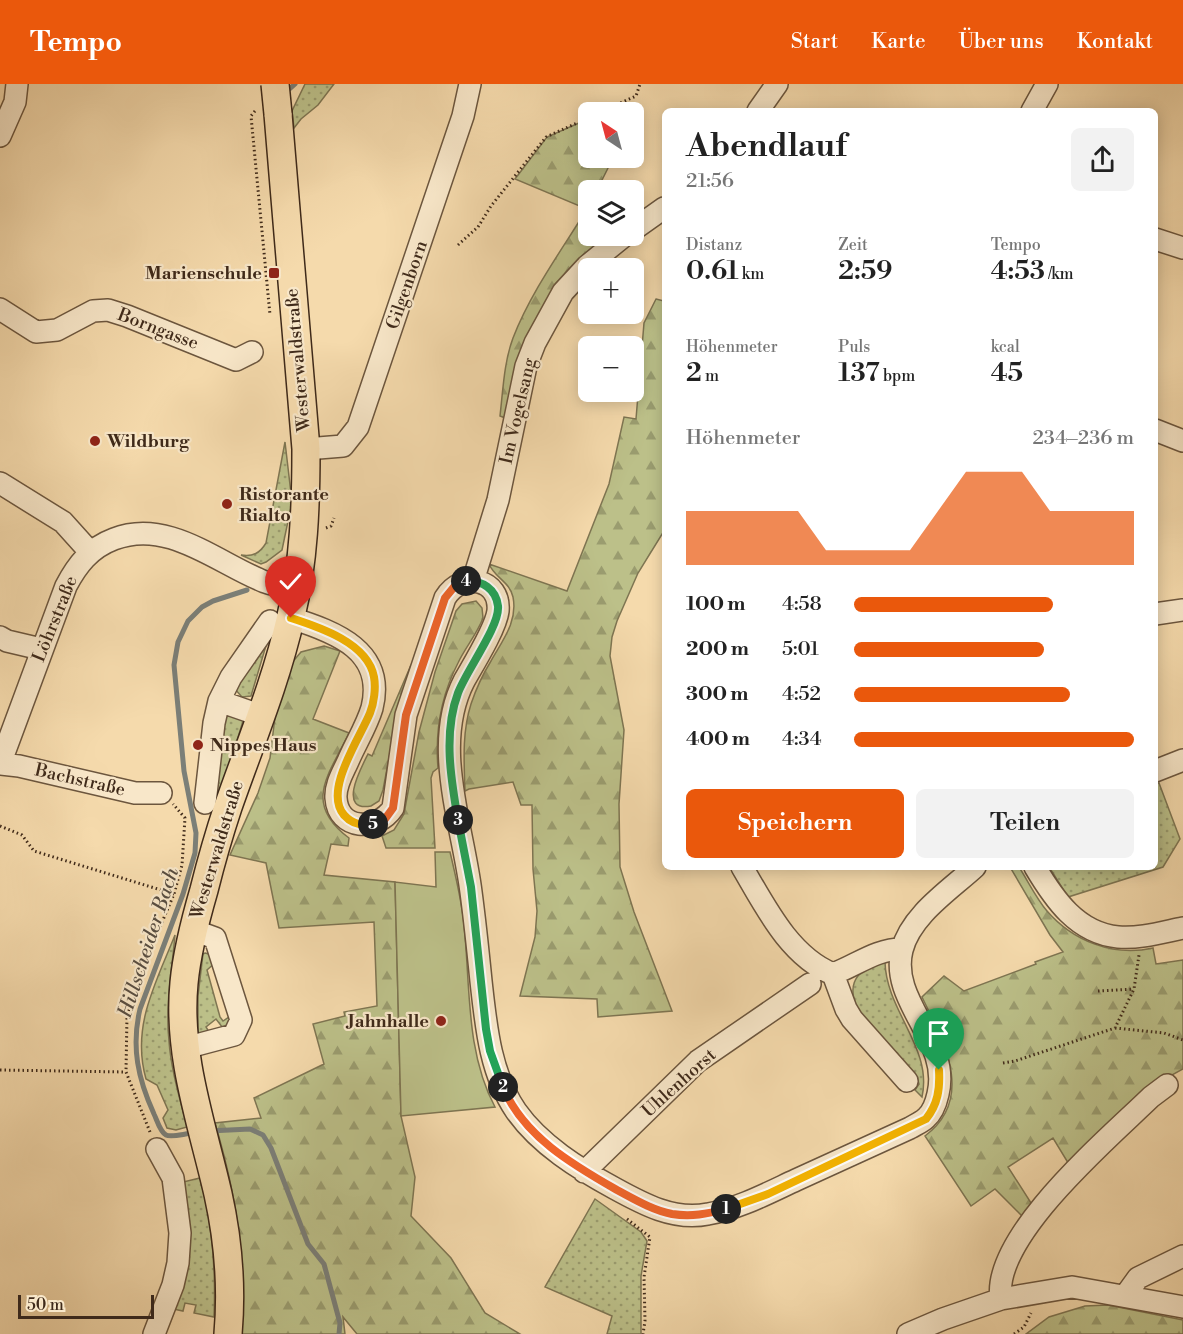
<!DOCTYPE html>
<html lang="de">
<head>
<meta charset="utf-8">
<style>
  body { margin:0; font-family:"Libre Bodoni",serif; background:#f2f2f2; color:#222; height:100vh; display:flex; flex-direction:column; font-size:22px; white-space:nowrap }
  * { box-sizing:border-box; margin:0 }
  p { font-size:20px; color:#767676 }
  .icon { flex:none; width:33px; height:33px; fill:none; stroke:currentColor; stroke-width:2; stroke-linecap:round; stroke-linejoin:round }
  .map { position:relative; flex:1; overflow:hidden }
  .sheet { position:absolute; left:662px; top:24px; width:496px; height:762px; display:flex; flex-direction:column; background:#fff; border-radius:9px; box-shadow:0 3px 15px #0003 }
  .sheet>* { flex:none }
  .needle { width:39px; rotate:324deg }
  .controls { position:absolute; left:578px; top:18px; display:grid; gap:12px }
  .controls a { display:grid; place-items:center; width:66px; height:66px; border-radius:9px; background:#fff; box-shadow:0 3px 15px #0003; font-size:30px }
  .scale { position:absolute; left:18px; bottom:15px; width:136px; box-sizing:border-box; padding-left:6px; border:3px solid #3f2a1a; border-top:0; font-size:16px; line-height:21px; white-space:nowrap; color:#3f2a1a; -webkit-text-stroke:4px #f8e7c9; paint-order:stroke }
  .pin { position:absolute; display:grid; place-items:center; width:51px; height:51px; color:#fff; margin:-62px -26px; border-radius:50% 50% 50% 0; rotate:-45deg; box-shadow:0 0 6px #0007 }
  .pin .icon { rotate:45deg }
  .km { position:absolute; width:30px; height:30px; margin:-15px; border-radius:50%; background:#222; color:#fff; font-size:16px; line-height:30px; text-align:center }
  .round { display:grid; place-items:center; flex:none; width:63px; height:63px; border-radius:9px; background:#f2f2f2 }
  .summary { display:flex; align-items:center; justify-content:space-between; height:102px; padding:0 24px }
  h1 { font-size:33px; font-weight:600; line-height:45px }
  .figures { display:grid; grid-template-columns:repeat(3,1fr); gap:9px; height:102px; padding:6px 24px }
  .figures div { display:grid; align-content:center }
  .figures b { font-size:26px; font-weight:600 }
  .figures small { font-size:16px; font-weight:400 }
  .figures p { font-size:16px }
  .chart { height:168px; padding:12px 24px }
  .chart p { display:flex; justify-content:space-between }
  .chart svg { width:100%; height:108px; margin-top:6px; fill:#ea580c; opacity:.7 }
  .primary-button { display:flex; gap:12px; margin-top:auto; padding:12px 24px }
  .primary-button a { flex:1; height:69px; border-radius:9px; background:#ea580c; color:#fff; font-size:24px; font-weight:600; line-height:69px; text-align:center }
  .primary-button a+a { background:#f2f2f2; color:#222 }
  ul { padding:0 24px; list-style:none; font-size:20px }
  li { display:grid; grid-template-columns:96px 72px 1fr; align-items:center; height:45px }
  li i { height:15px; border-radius:8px; background:#ea580c }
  header { display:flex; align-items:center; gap:36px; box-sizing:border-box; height:84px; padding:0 30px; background:#ea580c; color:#fff }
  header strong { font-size:28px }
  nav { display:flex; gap:33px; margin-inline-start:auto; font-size:21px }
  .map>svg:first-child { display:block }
  .grass { fill:url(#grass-dots); stroke:#7e7552; stroke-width:1.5 }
  .forest { fill:url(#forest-firs); stroke:#7e7552; stroke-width:1.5 }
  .green { fill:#bcc089; stroke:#7e7552; stroke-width:1.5 }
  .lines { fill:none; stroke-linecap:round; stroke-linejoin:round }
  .stream { stroke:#7b7f78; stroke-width:5 }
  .minor-casing { stroke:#6c563e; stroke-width:24 }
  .major-casing { stroke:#3f2a1a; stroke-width:30 }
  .path { stroke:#3f2a1a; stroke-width:3; stroke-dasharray:1.5 3; stroke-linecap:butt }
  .minor { stroke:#f8e7c9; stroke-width:21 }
  .major { stroke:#f5daac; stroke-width:27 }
  .major-bridge-casing { stroke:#3f2a1a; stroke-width:30; stroke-linecap:butt }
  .major-bridge { stroke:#f5daac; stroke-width:27 }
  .split-1-casing { stroke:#fff; stroke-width:12 }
  .split-2-casing { stroke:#fff; stroke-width:12 }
  .split-3-casing { stroke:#fff; stroke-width:12 }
  .split-4-casing { stroke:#fff; stroke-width:12 }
  .split-5-casing { stroke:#fff; stroke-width:12 }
  .split-6-casing { stroke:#fff; stroke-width:12 }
  .split-1 { stroke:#f5b400; stroke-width:8 }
  .split-2 { stroke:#f0652b; stroke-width:8 }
  .split-3 { stroke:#22a559; stroke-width:8 }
  .split-4 { stroke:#22a559; stroke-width:8 }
  .split-5 { stroke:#f0652b; stroke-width:8 }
  .split-6 { stroke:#f5b400; stroke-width:8 }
  .poi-dot { fill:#8f2418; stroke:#f8e7c9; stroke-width:2 }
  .labels { text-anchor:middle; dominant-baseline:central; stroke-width:4.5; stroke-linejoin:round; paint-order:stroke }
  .poi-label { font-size:18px; font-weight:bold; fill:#3f2a1a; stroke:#f8e7c9; text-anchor:start }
  .street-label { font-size:18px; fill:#3f2a1a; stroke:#f8e7c9 }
  .water-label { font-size:20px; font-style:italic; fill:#584d41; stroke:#f8e7c9 }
</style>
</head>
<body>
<header>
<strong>Tempo</strong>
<nav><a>Start</a><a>Karte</a><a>Über uns</a><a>Kontakt</a></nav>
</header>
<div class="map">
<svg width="1183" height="1250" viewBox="0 0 1183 1250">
  <defs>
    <pattern id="grass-dots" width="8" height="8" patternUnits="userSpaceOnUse" patternTransform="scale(1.5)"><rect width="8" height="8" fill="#bcc089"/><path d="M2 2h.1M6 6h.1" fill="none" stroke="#9a9c6f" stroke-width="1.8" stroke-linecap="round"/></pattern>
    <pattern id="forest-firs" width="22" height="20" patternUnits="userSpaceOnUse" patternTransform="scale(1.5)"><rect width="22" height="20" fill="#bcc089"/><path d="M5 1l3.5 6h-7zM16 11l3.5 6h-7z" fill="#9a9c6f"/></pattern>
  </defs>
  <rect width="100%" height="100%" fill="#f5daac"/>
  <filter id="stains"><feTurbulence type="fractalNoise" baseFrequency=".00333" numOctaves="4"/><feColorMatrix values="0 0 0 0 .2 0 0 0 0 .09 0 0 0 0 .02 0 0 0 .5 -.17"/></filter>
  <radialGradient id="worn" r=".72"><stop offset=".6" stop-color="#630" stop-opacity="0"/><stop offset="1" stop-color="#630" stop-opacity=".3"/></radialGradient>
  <path class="grass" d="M305 0H334L318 21 301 35 294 44 292 27Z
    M285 358 292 418 282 466 266 478 261 480 241 471C253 473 260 469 266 459Z
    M268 555 251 612 242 613 234 604Z
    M229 631 241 634 243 637 216 725 217 669 226 633Z
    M1159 699 1180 755 1163 783 1068 813 1049 783H1155V700Z
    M175 851C172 886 165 922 169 957 171 986 180 1015 187 1043L176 1046 167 1044 163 1034 168 1026 157 1001 146 995C131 942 156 899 175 851Z
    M205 869 209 870 216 878 207 886 220 933 223 937 232 931 226 948 216 935 206 943 212 953 198 955V912L203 870Z
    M881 878H885C886 927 933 964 922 1013L915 1006 919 1000 917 993C893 968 810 901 881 878Z
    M200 1094C213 1140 216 1185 214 1233L194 1229 196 1221 185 1219 183 1227 173 1225 183 1098Z
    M595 1115 641 1148 647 1157 641 1192V1250H607L612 1232 545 1203Z"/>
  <path class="forest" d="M588 35V74H613L597 106H588V152H608L581 176 505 334 500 332C503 306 504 278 513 254 531 208 561 167 587 125L515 95 547 53Z
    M656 215 664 217V447L638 489 617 537 612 553 610 572 624 646 619 720 620 783 634 828 672 927 598 933 597 915 520 912 535 853 537 827 533 785 532 721H521L513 698 469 705 465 707C464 678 462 648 471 620 476 605 483 590 491 577 502 557 518 538 513 513 510 498 494 493 489 480L567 507 609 400 624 333 636 335 644 239Z
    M476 517 482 524 483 534C477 550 465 564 458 579 441 612 435 648 438 684L433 688 431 694 435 764H386L382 752 394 746 404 730 419 648 435 588 456 527 462 520Z
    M324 562 340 567 313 635 349 649C329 691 302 719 349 754L348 762 331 760 324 791 395 798 401 1032 415 1093 411 1132 451 1174 485 1229 520 1250H357L343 1233 345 1250H240C246 1172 237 1114 215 1039L261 1034 254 1014 324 980 313 940 345 932 344 928 377 922 374 838 279 844 266 779 230 771 258 709 270 674 275 633 290 581 301 568Z
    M411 581 395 642 383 706 379 717 371 722C337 728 361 684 368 670L372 672Z
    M1010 783H1019C1028 797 1036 814 1047 827 1073 857 1113 873 1153 864L1156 880 1183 876V985L1159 998 1070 1082 1053 1054 1008 1083 1033 1122 1025 1135 995 1105 971 1122 925 1052C976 1014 943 957 922 913L944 892 964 907 1036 880 1035 878 1063 868 1050 851Z
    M1108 1221 1183 1236V1250H1026L1049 1233 1085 1222Z"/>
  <path class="green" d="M435 768H450C455 789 460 810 463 832 471 895 464 965 495 1023L401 1032 395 798 436 803Z"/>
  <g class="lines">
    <path class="stream" d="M285 9 295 0
      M209 1047 250 1045 263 1051 271 1064 308 1160 324 1180 340 1239 339 1250
      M194 1049C186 1049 172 1054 166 1051 160 1048 157 1036 154 1030 138 995 131 963 140 925L183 810 195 769 196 749 184 687 174 581 178 558 188 537 202 523 213 517 247 506"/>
    <defs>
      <path id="minor" d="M758 27 777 0
        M1032 27 1047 0
        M0 52 15 18 17 0
        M633 146 664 124
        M1155 155 1183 164
        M0 225 36 248 57 246 93 227 108 226 127 232 236 276 252 268
        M1155 346 1183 357
        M306 365 343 362 358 343 463 32 470 0
        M0 399 63 438 90 468
        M473 497 498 416 526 282 535 259 563 208 587 182 624 152
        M1155 530 1183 526
        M291 534C336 548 386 567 372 624 367 641 356 659 349 675 344 687 335 700 336 714 338 746 377 748 393 724L406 631 445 514C462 486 501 495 498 527 496 544 473 581 464 597 431 661 463 742 471 808 475 838 478 867 481 897 486 942 490 989 516 1027 540 1061 579 1085 614 1104 643 1120 674 1137 708 1130 738 1125 768 1109 796 1096 834 1079 872 1061 910 1044 915 1041 922 1038 926 1034 933 1028 936 1019 938 1010 951 956 889 918 902 866 911 831 950 806 975 783
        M0 553 7 557 41 565
        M219 617 262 632
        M0 680 66 502C77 481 90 464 114 455 168 434 217 479 265 498 276 502 286 503 297 505
        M0 680 19 682 135 709H161
        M1155 687 1183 676
        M205 719 214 639 219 617 231 593 270 537
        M742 783C765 822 789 872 833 890
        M1035 783C1054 815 1077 849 1118 853 1139 855 1163 848 1183 844
        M902 865C876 865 857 881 833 890L846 925 852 935 907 997
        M185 964 234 951 241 936 215 854 193 846
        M584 1088 698 977 810 900
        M1125 1212 1138 1194 1183 1172
        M1001 1215C991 1153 1109 1054 1151 1013L1167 1001
        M154 1250 173 1201 178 1179 180 1149 173 1094 157 1065
        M908 1250 943 1235 1001 1215 1072 1203 1183 1223"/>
      <path id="major" d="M228 1250C232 1204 228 1155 218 1110 202 1040 177 971 184 899 187 867 195 837 204 806 211 778 219 750 228 723 250 660 276 598 291 532 304 478 306 421 306 365L278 30"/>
    </defs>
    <use href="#minor" class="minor-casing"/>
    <use href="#major" class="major-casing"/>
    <path class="path" d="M255 27 251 32 270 231
      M600 28 636 12 640 0
      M458 161 478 143 491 122 546 53 588 34
      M326 444 331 442 334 434
      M0 742 22 751 34 767 174 810
      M1098 907 1134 905
      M1115 944 1164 949 1183 956
      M1003 979 1015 977 1115 944 1134 905 1139 871
      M0 986 126 988
      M150 1048 126 988 127 931 146 876 174 810 182 781 185 734 173 720
      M627 1135 650 1153 644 1193 645 1237 643 1250
      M1014 1250 1024 1243 1031 1229"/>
    <use href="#minor" class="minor"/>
    <use href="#major" class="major"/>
    <defs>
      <path id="major-bridge" d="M275 0 278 30"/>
    </defs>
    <use href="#major-bridge" class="major-bridge-casing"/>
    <use href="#major-bridge" class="major-bridge"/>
  </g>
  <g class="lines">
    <defs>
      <path id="split-1" d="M726 1125 768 1110 926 1035C938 1020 940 1005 939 986"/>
      <path id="split-2" d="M503 1003C523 1052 573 1081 617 1106 634 1115 652 1126 672 1130 691 1133 707 1130 726 1125"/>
      <path id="split-3" d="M458 736 471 803 486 945 490 967 503 1003"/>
      <path id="split-4" d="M458 736C451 696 443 649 458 609 466 587 500 542 498 522 496 505 482 496 466 497"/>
      <path id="split-5" d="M373 740 385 735 393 724 406 631 445 514 454 503 466 497"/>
      <path id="split-6" d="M291 534C319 543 368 559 374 593 376 604 374 619 370 629 360 654 323 707 344 731 352 740 361 742 373 740"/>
    </defs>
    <use href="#split-1" class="split-1-casing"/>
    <use href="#split-2" class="split-2-casing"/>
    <use href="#split-3" class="split-3-casing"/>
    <use href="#split-4" class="split-4-casing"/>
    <use href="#split-5" class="split-5-casing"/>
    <use href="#split-6" class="split-6-casing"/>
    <use href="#split-1" class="split-1"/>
    <use href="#split-2" class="split-2"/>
    <use href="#split-3" class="split-3"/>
    <use href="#split-4" class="split-4"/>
    <use href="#split-5" class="split-5"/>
    <use href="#split-6" class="split-6"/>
  </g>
  <g class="poi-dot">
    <rect x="268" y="183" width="12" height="12" rx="3"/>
    <circle cx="95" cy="357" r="6"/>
    <circle cx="227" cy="420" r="6"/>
    <circle cx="198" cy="661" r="6"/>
    <circle cx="441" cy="937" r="6"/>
  </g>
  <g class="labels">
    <g class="poi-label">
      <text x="262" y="189" text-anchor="end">Marienschule</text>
      <text x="107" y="357">Wildburg</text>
      <text x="239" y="410">Ristorante<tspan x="239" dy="21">Rialto</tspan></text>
      <text x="210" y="661">Nippes Haus</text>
      <text x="429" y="937" text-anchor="end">Jahnhalle</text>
    </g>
    <g class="street-label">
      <text transform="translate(407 201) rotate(-71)">Gilgenborn</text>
      <text transform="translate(158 245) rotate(21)">Borngasse</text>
      <text transform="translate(298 276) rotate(-95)">Westerwaldstraße</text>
      <text transform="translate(518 327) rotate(-77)">Im Vogelsang</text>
      <text transform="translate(55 535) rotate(-68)">Löhrstraße</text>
      <text transform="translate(80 696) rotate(13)">Bachstraße</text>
      <text transform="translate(217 766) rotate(-73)">Westerwaldstraße</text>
      <text transform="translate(679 999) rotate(-42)">Uhlenhorst</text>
    </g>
    <g class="water-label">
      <text transform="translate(149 859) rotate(-72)">Hillscheider Bach</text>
    </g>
  </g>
  <rect width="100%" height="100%" filter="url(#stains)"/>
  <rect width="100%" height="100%" fill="url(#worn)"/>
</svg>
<div class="controls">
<a><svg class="needle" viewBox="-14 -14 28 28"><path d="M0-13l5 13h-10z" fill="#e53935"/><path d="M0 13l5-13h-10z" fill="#767676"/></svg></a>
<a><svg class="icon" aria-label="layers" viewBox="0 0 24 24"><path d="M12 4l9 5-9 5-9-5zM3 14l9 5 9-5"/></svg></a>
<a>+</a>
<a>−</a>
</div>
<div class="scale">50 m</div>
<div class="pin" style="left:939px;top:986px;background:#1e9e55"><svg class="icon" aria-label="arrive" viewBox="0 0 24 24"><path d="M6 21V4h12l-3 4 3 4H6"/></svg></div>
<div class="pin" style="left:291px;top:534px;background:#d93025"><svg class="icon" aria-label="check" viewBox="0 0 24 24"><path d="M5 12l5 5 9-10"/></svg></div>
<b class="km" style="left:726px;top:1125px">1</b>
<b class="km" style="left:503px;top:1003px">2</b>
<b class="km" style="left:458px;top:736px">3</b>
<b class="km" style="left:466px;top:497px">4</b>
<b class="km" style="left:373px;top:740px">5</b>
<section class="sheet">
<div class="summary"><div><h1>Abendlauf</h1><p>21:56</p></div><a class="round"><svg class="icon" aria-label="share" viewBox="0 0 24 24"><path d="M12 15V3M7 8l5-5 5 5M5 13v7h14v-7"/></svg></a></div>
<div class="figures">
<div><p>Distanz</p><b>0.61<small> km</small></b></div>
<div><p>Zeit</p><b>2:59</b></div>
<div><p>Tempo</p><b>4:53<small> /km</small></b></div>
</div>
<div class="figures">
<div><p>Höhenmeter</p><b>2<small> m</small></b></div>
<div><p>Puls</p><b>137<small> bpm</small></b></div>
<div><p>kcal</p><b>45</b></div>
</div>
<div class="chart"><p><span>Höhenmeter</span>234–236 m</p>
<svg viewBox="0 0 160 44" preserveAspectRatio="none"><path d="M0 44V22L10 22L20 22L30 22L40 22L50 38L60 38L70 38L80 38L90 22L100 6L110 6L120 6L130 22L140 22L150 22L160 22V44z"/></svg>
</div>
<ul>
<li><b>100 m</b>4:58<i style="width:71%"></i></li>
<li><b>200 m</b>5:01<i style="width:68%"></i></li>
<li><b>300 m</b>4:52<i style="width:77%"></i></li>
<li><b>400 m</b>4:34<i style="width:100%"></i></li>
</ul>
<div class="primary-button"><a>Speichern</a><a>Teilen</a></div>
</section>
</div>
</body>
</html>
